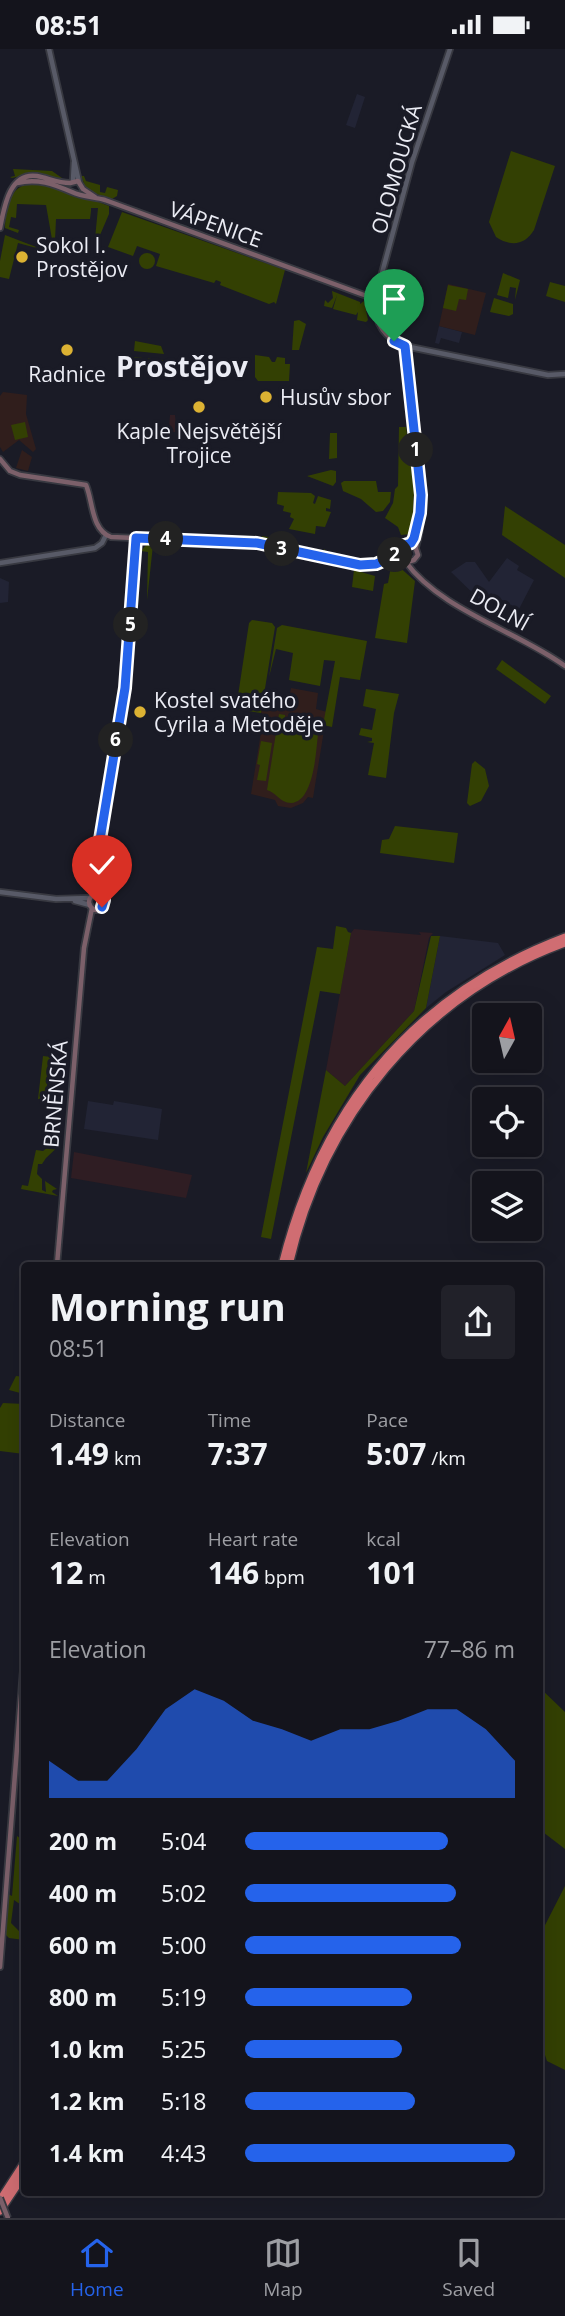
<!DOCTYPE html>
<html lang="en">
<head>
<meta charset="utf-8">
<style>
  body { margin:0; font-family:"Open Sans",sans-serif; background:#212129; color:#f1f3f6; height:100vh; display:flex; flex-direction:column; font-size:26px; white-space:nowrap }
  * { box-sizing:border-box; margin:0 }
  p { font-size:23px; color:#9d9ea3 }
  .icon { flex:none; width:38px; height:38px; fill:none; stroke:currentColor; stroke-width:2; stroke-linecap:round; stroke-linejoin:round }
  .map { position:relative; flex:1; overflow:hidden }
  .side { position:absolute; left:21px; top:1213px; width:522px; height:934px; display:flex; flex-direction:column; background:#14141c; border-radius:7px; box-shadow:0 7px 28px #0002,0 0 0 2px #33333b }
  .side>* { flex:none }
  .needle { width:46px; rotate:8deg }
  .controls { position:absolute; left:472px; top:954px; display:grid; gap:14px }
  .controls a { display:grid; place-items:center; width:70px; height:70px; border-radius:7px; background:#14141c; box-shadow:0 7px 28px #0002,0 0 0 2px #33333b; font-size:35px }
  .pin { position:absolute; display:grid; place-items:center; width:60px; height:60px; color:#fff; margin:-72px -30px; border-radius:50% 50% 50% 0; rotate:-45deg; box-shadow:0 0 7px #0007 }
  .pin .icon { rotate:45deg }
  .km { position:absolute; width:35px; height:35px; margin:-18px; border-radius:50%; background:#222; color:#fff; font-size:19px; line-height:35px; text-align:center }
  .round { display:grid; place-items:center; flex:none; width:74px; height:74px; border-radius:7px; background:#212129 }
  .overview { display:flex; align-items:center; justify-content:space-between; height:119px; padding:0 28px }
  h1 { font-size:38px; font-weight:700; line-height:52px }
  .figures { display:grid; grid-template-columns:repeat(3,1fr); gap:10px; height:119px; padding:7px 28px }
  .figures div { display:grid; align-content:center }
  .figures b { font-size:30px; font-weight:700 }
  .figures small { font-size:19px; font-weight:400 }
  .figures p { font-size:19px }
  .chart { height:196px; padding:14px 28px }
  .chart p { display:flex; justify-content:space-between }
  .chart svg { width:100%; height:126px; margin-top:7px; fill:#2563eb; opacity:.7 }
  ul { padding:0 28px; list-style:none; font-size:23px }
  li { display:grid; grid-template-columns:112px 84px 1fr; align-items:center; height:52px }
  li i { height:18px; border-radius:9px; background:#2563eb }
  .status { display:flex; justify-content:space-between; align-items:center; height:49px; padding:0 35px; background:#14141c; direction:ltr }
  .status svg { height:19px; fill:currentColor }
  .menu { display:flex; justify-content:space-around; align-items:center; height:98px; border-top:2px solid #33333b; background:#14141c; font-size:19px; color:#9d9ea3 }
  .menu a { display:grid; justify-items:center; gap:4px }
  .menu .on { color:#2563eb }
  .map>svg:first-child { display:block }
  .commercial { fill:#2f1d23 }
  .built { fill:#222435 }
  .education { fill:#301e1c }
  .green { fill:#334003 }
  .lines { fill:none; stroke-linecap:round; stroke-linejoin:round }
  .tertiary-casing { stroke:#383941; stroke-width:8 }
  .secondary-casing { stroke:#383941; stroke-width:8 }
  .motorway-casing { stroke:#383941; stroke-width:10 }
  .tertiary { stroke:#585a67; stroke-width:4.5 }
  .secondary { stroke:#7c606a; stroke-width:4.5 }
  .motorway { stroke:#d06d72; stroke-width:7 }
  .secondary-bridge-casing { stroke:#383941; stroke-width:8; stroke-linecap:butt }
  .secondary-bridge { stroke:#7c606a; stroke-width:4.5 }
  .route-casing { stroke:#fff; stroke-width:14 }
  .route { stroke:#2563eb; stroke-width:9 }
  .poi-dot { fill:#dcb233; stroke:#1a1b26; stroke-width:2.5 }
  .labels { text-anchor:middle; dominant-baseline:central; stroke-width:7; stroke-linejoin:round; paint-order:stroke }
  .street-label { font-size:21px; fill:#ebecf4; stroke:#1a1b26 }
  .poi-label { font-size:21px; fill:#ebecf4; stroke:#1a1b26; text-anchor:start }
  .district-label { font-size:28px; font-weight:bold; fill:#ebecf4; stroke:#1a1b26 }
</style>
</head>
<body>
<div class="status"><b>08:51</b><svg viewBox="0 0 49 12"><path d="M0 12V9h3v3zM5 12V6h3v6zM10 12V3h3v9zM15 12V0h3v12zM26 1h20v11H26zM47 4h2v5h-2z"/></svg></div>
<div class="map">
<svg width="565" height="2169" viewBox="0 0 565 2169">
  <rect width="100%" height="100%" fill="#1a1b26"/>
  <path class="commercial" d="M170 366H175L176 377H213L216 374V383H173L169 378Z
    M354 880 421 886 419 883 433 884 429 889 414 962 345 1037 326 1021 351 884Z
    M74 1103 192 1126 186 1149 71 1129Z"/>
  <path class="built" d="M357 45 365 48 355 79 346 76Z
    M439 277 462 283 459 294 441 289 439 295 435 294Z
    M507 509 519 517 517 521 534 531 519 560 502 551 500 552 491 544 482 553 451 523 466 513H475L489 533Z
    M0 529 9 533 8 553 0 554Z
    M440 887 498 894 505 906 446 943 426 959Z
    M88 1052 113 1056 114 1052 162 1060 158 1091 84 1080Z"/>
  <path class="education" d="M448 235 486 244 475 286 439 277Z
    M3 343 27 346 26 365 36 400 33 403 19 391 3 403 0 398V347Z
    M22 401 32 408 28 422 16 419Z
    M291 639 318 644 316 660 327 663 313 749 308 748 303 754 291 759 278 757 275 751 251 745 264 665 261 664 262 656 287 660Z"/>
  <path class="green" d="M511 102 555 117 534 181C525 196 511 198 496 188L489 173Z
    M13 120 52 122 62 129V132L26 126 12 129 10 128 15 127Z
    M81 127H84L86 132 100 136V143L105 144 107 138 118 141 117 147 112 150 87 142Z
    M33 133 65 140 72 146H80L109 157V165L94 200 98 159H91V199V162L90 170H56L55 191 73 190 76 191V195L53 196 46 156 17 155 16 169 11 168 9 178 19 181 18 184 5 179C6 156 9 138 33 133Z
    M122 163 285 221 276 255 274 253 269 255 220 236 221 233 216 231 214 234 156 217 160 205 137 197 133 207 108 198Z
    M5 186 44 201 18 194 9 230 0 228V212Z
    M139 212a8 8 0 1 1 16 0a8 8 0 1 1-16 0Z
    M503 224 520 231 515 251 516 239 510 238 508 249 497 246Z
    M550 233 565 237V253L546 247Z
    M448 236 468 240 466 251 459 250 456 262 443 259Z
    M332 242 360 253V255L364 252 368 271 366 273 357 271 358 263 356 266 333 260 337 246 332 259 324 257 325 251 328 254 333 249Z
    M380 247 405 252 394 287C381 276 378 263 380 247Z
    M494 249 513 255V265L509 267 490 263Z
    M299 271 306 275 299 301H292L294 272Z
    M135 292 161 297 164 305 134 302Z
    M255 306 269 308 272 313H275L277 308 285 309V315H290L289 332H258L255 328Z
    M133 308 163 311V315L157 319 132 317Z
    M25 373 28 388 15 391 11 376Z
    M399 378H406L414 441 412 481 410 485 401 486 398 478 385 469 393 454 395 440 398 437Z
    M330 384H337V409L329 410Z
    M331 421 336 422V433L333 437 307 427Z
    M344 432H376L378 443H391L390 453 383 462 376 463 361 450 343 442 341 434Z
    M278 443 311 444 315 447 313 454 315 455 318 447 331 451 330 460 326 459V462L331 463 325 478 316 477 315 485 289 480 294 470 290 468 291 464 283 462 284 457 277 455Z
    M505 457 565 496V529L502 486Z
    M262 487 281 490V494L323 504 324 500 327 503 324 505 261 492Z
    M147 495 153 496 147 551 148 503 141 502 138 553H136L139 500 141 502Z
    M396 515 415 532 407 594 375 589 384 535 388 534 391 517Z
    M354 521 375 527 373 542 352 538Z
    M252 571 272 574 275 578 261 664 236 660 249 574Z
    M282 576 367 592 360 631 340 628 332 678 323 676 335 612 324 611 320 637 289 631 293 604 276 600 269 628 277 579Z
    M502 611 551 647 545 655 496 620Z
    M366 640 399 645 394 664 386 729 368 726 374 694 367 693 372 692V689L359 686 361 679 372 681 376 660 363 657Z
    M279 665 285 666V671C300 662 313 668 318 685 316 702 314 753 291 754 280 754 276 743 267 741Z
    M261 692 272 694 266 732 257 731 260 716 257 715Z
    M475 712 485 720 489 737 481 752 470 757 467 754 472 715Z
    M395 777 458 784 454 814 380 804 382 791 389 790Z
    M336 877 346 879 348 883 351 884 340 945 320 942 271 1190 261 1188 317 898 333 900Z
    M431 887H440L426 959 360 1026 323 1088 306 1124 326 1021 345 1037 414 962Z
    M43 1007 51 1008 45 1051 38 1050Z
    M58 1090 62 1094 46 1109 42 1115H38L37 1125 42 1130V1141L46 1143 45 1132 57 1140 53 1141 52 1143 58 1147 21 1140 22 1136 28 1137 36 1101 43 1102Z
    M16 1327 24 1328V1345L9 1341Z
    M3 1354 24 1355V1407V1405L0 1402V1359Z
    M539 1638 565 1663V1800L539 1780Z
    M23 1717 24 1720V1766L19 1765Z
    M17 1787 24 1792V1858L14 1851 11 1874 24 1887V1891L9 1889 5 1885 8 1845 12 1847Z
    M565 1837V2021L547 2012 545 2006 539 2004V1888Z"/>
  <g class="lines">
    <defs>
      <path id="tertiary" d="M49 0 79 133
        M73 131 74 113
        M375 250 412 113 450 0
        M405 297 548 326 565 325
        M0 514 95 499 102 494 106 486
        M0 843 56 850 90 849
        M75 852 90 856"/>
      <path id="secondary" d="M17 134C38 129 53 135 72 143 82 148 95 148 105 151L375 250C374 273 384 289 405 297 409 352 432 448 416 498
        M70 134 78 132 83 140 95 148
        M0 179C4 159 9 123 37 127 48 129 58 134 70 134
        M0 410 10 422 20 426 86 436C93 452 91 481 111 488L257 494 360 515 403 511
        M410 494 419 472
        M387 511C396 507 399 498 407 494L415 497 418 506 414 511 407 513 400 508V500
        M405 512C440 561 517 582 565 617
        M89 853a8 8 0 1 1 16 0a8 8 0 1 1-16 0Z
        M93 846 97 806 128 612 136 489
        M57 1216 84 899 92 859
        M0 1918 24 1609"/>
      <path id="motorway" d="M282 1216C321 1060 412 946 565 888
        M289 1216C323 1069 421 947 565 894
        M0 2151 24 2114
        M0 2162 24 2126"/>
    </defs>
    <use href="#tertiary" class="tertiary-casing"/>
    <use href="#secondary" class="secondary-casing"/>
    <use href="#motorway" class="motorway-casing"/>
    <use href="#tertiary" class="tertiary"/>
    <use href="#secondary" class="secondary"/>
    <use href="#motorway" class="motorway"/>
    <defs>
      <path id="secondary-bridge" d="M0 2149 8 2169"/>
    </defs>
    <use href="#secondary-bridge" class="secondary-bridge-casing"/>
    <use href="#secondary-bridge" class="secondary-bridge"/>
  </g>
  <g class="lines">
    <defs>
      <path id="route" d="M102 858 104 851 97 839 95 821 125 639 136 489 257 494 360 516 376 515 394 507 402 497 411 494 414 489 420 464 421 446 405 297 394 292"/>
    </defs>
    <use href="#route" class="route-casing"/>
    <use href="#route" class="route"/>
  </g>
  <g class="poi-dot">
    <circle cx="22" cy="208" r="7"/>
    <circle cx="67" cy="301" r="7"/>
    <circle cx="266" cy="348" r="7"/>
    <circle cx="199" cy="358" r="7"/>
    <circle cx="140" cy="663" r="7"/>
  </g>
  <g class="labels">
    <g class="street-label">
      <text transform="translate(396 120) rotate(-74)">OLOMOUCKÁ</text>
      <text transform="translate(216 175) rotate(20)">VÁPENICE</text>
      <text transform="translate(500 560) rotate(29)">DOLNÍ</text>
      <text transform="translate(55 1045) rotate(-85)">BRNĚNSKÁ</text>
    </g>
    <g class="poi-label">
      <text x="36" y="196">Sokol I.<tspan x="36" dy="24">Prostějov</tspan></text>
      <text x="67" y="325" text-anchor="middle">Radnice</text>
      <text x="280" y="348">Husův sbor</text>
      <text x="199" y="382" text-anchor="middle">Kaple Nejsvětější<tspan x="199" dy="24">Trojice</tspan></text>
      <text x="154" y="651">Kostel svatého<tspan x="154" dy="24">Cyrila a Metoděje</tspan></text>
    </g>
    <g class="district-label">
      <text x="182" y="317">Prostějov</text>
    </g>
  </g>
</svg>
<div class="controls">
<a><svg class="needle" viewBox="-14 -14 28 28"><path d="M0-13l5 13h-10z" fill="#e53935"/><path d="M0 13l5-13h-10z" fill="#9d9ea3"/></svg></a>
<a><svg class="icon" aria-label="locate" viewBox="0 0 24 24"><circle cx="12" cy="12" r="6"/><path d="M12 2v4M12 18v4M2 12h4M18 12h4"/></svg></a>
<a><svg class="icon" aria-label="layers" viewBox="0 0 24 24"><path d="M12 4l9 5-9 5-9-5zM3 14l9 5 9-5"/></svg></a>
</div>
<div class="pin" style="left:394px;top:292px;background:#1e9e55"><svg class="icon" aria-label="arrive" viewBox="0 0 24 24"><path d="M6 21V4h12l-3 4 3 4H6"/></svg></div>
<div class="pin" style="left:102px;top:858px;background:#d93025"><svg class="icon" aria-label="check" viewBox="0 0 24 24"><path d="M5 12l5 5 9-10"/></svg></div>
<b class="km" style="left:416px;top:401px">1</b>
<b class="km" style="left:395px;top:506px">2</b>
<b class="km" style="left:282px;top:500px">3</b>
<b class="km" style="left:166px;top:490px">4</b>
<b class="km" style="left:131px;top:576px">5</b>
<b class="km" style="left:116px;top:691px">6</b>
<section class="side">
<div class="overview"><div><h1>Morning run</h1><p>08:51</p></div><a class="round"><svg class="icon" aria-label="share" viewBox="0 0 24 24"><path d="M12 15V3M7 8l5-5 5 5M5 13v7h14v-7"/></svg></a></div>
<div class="figures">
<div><p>Distance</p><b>1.49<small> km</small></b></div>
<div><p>Time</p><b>7:37</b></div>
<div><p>Pace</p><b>5:07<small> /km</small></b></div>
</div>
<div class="figures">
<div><p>Elevation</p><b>12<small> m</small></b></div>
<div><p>Heart rate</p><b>146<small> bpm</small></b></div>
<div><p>kcal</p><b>101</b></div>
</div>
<div class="chart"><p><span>Elevation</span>77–86 m</p>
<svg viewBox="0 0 160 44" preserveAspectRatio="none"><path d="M0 44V31L10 38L20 38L30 27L40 13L50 6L60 10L70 17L80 20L90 24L100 20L110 20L120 17L130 13L140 13L150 20L160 31V44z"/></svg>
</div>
<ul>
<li><b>200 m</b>5:04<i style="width:75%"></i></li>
<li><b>400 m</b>5:02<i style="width:78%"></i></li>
<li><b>600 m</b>5:00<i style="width:80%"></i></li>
<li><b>800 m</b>5:19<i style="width:62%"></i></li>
<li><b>1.0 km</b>5:25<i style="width:58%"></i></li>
<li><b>1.2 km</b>5:18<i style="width:63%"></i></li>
<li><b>1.4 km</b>4:43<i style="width:100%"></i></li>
</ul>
</section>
</div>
<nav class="menu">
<a class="on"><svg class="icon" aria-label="home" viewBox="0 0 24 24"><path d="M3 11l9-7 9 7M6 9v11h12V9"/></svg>Home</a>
<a><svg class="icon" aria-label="map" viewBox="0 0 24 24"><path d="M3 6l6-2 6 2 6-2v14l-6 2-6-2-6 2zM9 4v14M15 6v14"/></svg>Map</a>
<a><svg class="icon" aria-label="saved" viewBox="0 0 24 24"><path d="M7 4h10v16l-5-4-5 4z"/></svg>Saved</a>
</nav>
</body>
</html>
